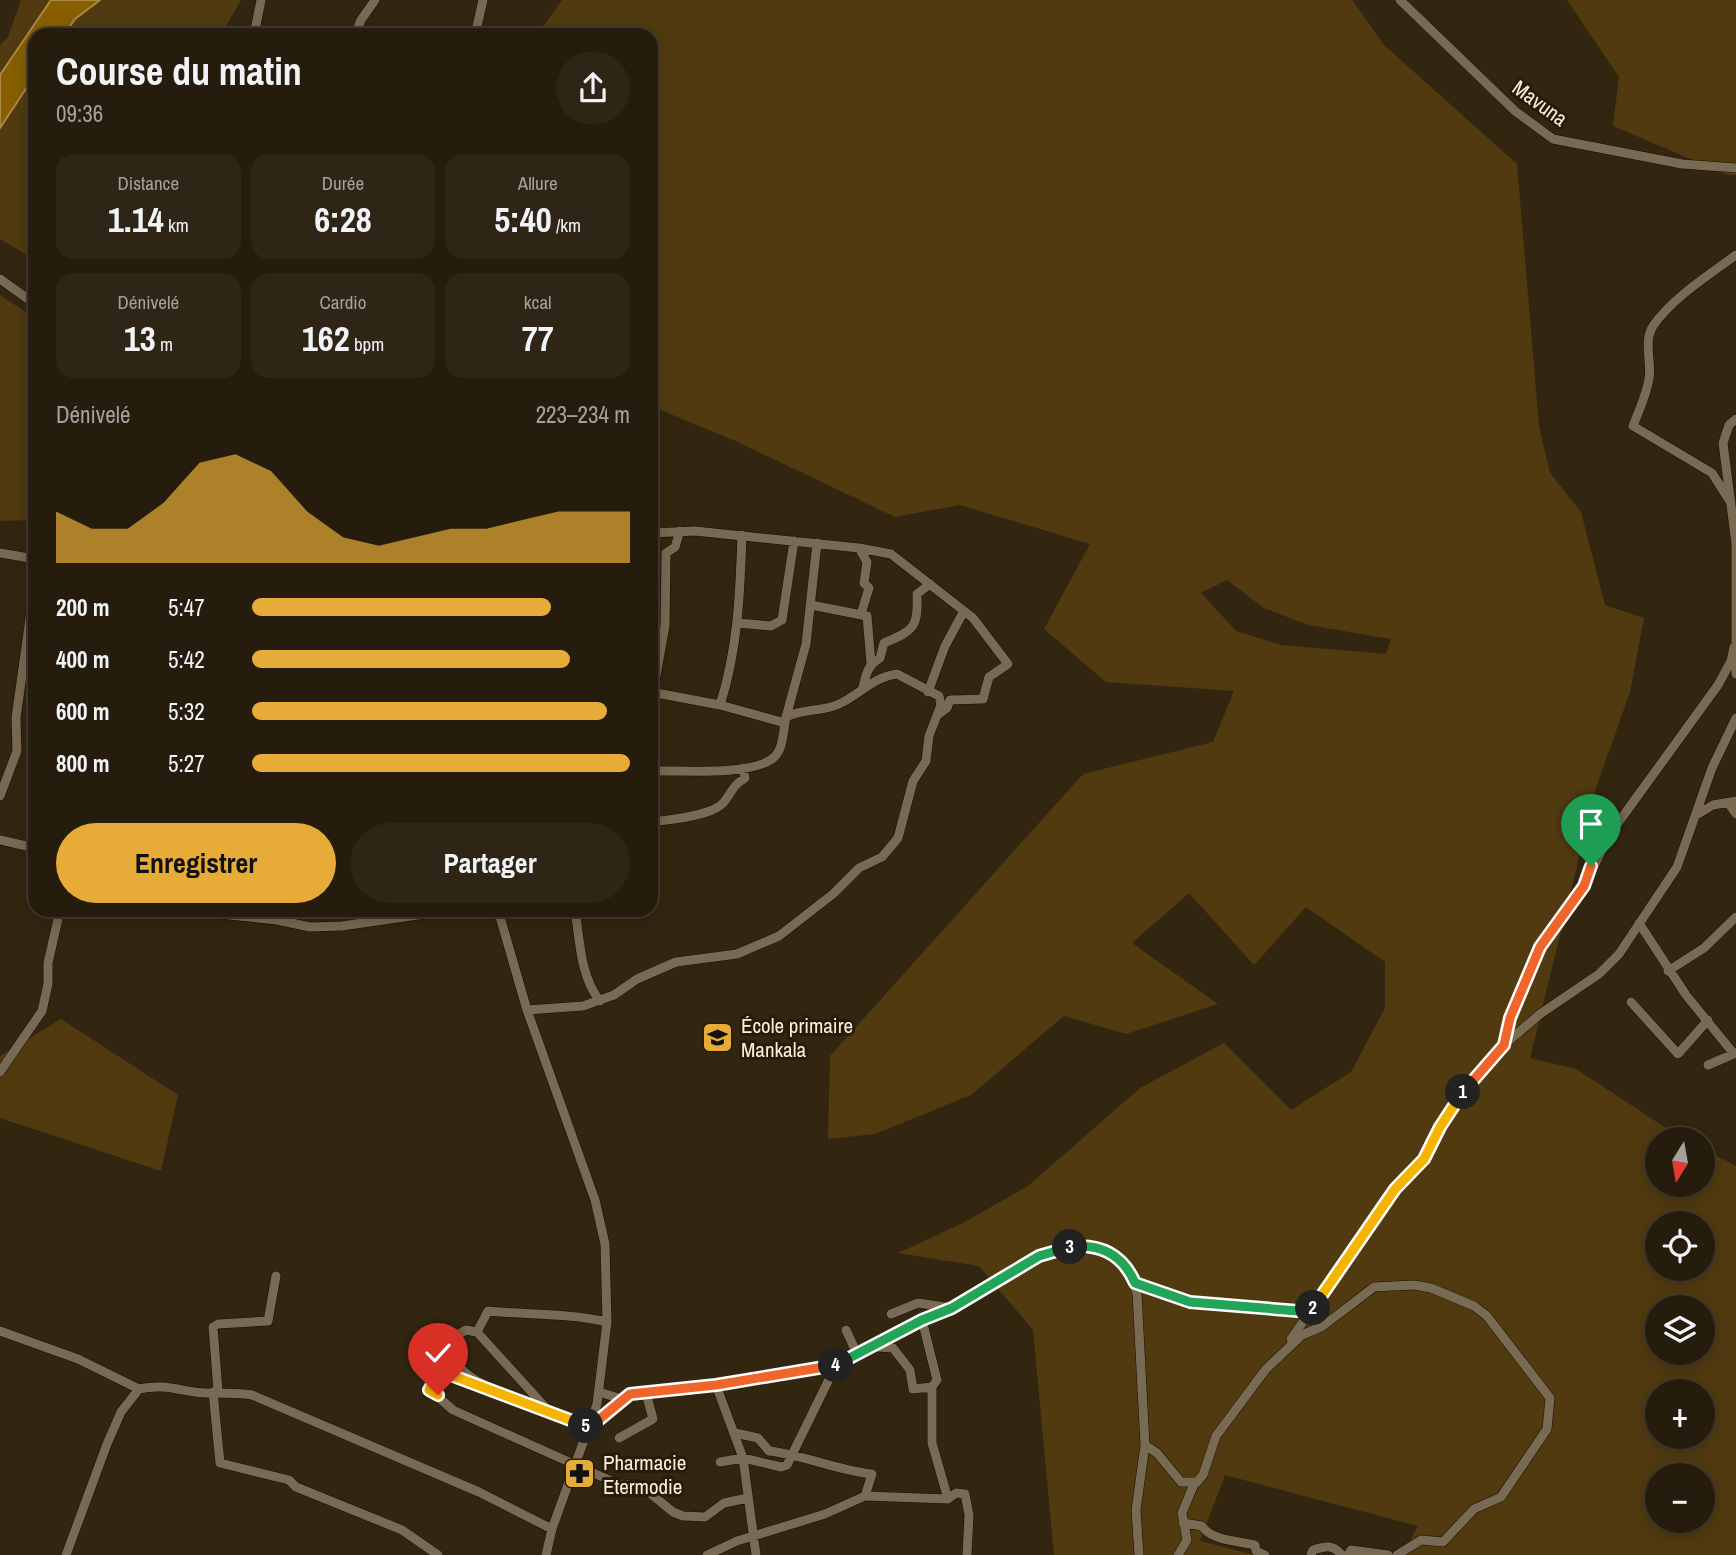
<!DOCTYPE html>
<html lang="fr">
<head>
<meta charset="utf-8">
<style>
  body { margin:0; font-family:"Archivo Narrow",sans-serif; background:#2e2516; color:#f1f3f6; height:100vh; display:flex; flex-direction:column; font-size:26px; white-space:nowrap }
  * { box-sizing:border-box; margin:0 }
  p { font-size:23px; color:#a4a19d }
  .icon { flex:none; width:38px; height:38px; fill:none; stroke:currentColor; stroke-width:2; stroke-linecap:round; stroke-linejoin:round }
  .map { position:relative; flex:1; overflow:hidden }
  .side { position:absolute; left:28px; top:28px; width:630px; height:889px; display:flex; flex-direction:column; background:#261c0d; border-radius:21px; box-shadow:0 4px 18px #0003,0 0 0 2px #423a2e }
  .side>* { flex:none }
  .needle { width:46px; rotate:191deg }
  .buttons { position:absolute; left:1645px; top:1127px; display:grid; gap:14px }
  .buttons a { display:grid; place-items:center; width:70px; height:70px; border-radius:50%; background:#261c0d; box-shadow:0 4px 18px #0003,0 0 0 2px #423a2e; font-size:35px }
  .pin { position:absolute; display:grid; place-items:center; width:60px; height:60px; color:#fff; margin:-72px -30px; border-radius:50% 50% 50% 0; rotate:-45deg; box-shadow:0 0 7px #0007 }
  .pin .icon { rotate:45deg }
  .km { position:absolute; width:35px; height:35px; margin:-18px; border-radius:50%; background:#222; color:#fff; font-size:19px; line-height:35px; text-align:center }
  .round { display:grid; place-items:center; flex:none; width:74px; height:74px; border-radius:37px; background:#2e2516 }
  .overview { display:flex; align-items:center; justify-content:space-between; height:119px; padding:0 28px }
  h1 { font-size:38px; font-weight:800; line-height:52px }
  .stats { display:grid; grid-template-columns:repeat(3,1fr); gap:10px; height:119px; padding:7px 28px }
  .stats div { display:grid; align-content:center; border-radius:18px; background:#2e2516; text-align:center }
  .stats b { font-size:35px; font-weight:800 }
  .stats small { font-size:19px; font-weight:400 }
  .stats p { font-size:19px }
  .chart { height:196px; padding:14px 28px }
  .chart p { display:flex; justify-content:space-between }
  .chart svg { width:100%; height:126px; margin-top:7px; fill:#e7ac37; opacity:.7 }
  .cta { display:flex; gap:14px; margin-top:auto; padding:14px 28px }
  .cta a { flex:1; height:80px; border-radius:42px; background:#e7ac37; color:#111; font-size:28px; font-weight:800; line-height:80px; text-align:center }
  .cta a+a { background:#2e2516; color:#f1f3f6 }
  ul { padding:0 28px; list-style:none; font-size:23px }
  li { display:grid; grid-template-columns:112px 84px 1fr; align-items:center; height:52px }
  li i { height:18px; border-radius:9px; background:#e7ac37 }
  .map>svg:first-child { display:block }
  .green { fill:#513a10; fill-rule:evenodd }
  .water { fill:#875f00; stroke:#a98a44; stroke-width:2 }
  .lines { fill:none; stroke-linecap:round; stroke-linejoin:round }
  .minor-casing { stroke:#1a0f00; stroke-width:10 }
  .minor { stroke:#786a53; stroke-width:9 }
  .split-1-casing { stroke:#fff; stroke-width:14 }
  .split-2-casing { stroke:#fff; stroke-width:14 }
  .split-3-casing { stroke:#fff; stroke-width:14 }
  .split-4-casing { stroke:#fff; stroke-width:14 }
  .split-5-casing { stroke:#fff; stroke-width:14 }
  .split-6-casing { stroke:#fff; stroke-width:14 }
  .split-1 { stroke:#f0652b; stroke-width:9 }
  .split-2 { stroke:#f5b400; stroke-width:9 }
  .split-3 { stroke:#22a559; stroke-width:9 }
  .split-4 { stroke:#22a559; stroke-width:9 }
  .split-5 { stroke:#f0652b; stroke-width:9 }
  .split-6 { stroke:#f5b400; stroke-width:9 }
  .labels { text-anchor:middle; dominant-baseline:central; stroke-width:6; stroke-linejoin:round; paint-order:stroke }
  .street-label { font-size:21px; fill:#f8f0e3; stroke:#281c07 }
  .poi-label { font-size:21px; fill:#f8f0e3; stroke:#281c07; text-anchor:start }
</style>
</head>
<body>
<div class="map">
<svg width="1736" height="1555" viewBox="0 0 1736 1555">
  <rect width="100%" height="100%" fill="#322611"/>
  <path class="green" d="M21 0H51L0 75V45L8 37Z
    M100 0H241L221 35H64L75 19Z
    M562 0H1352L1384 45 1517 164 1539 426 1550 473 1581 512 1605 605 1644 618 1630 692 1596 788 1530 1058 1576 1069 1683 1139H1657V1185H1703V1149L1736 1166V1555H1402L1418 1526 1225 1475 1200 1541 1255 1555H1054L1033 1330 979 1266 898 1253 963 1223 1028 1186 1140 1088 1224 1043 1291 1110 1351 1072 1385 1008V962L1306 907 1254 965 1189 893 1132 943 1218 1004 1126 1034 1064 1016 971 1095 875 1134 828 1139 830 1056 1083 774 1213 742 1234 691 1106 682 1044 629 1090 544 960 505 895 517 738 442 651 406V35H537ZM1227 580 1264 608 1308 625 1391 639 1386 654 1281 645 1236 631 1201 593ZM1657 1223H1703V1269H1657ZM1657 1307H1703V1353H1657ZM1657 1391H1703V1437H1657ZM1657 1475H1703V1521H1657Z
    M1567 0H1736V175H1728L1613 126 1619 77Z
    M35 76V260L0 239V128Z
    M0 295 35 318 34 520 0 521Z
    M61 1019 178 1095 161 1171 0 1118V1056Z"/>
  <path class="water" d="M51 0H100L75 19 64 35H35V75L0 128V75Z"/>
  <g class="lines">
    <defs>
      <path id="minor" d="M1400 0 1515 111 1553 139 1682 164 1736 168
        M254 35 261 0
        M355 35 361 20 375 0
        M475 35 483 0
        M0 279 35 304
        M1736 419 1729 425 1723 443 1736 544V674
        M1731 503 1712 473 1633 426C1639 410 1646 396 1649 379 1652 362 1643 342 1653 326 1671 299 1710 274 1736 255
        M651 533 695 531 859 548 891 554 973 618 1008 664 989 677 983 699 950 700 947 708 939 714
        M859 548 867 562 864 583 869 588 861 614
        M0 553 35 559
        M811 605 867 616 871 663
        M738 623 771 626 782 620 794 541
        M863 687C866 674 868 665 880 658L884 643C915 630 918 627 917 594L930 584
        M653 692 665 626 666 553 675 547 680 531
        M928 692 945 646 964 611
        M720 705C738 649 740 593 742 535
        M786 717 806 644 817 543
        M651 771C681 770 748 776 772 759 783 751 783 734 785 723
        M0 796 17 751 16 718 35 583
        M1729 804 1736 814
        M1698 814 1713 805 1736 801
        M651 822C669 820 713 816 724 802 733 791 731 787 745 778L743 768
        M0 840 35 848
        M181 910 277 920 310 927 342 926 452 910
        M498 910 527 1010 595 1200 605 1244 607 1322 597 1404 552 1529 546 1555
        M575 910C580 941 580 976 600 1001
        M1639 923 1686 995 1734 1054
        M1668 971 1704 948 1736 917
        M1631 1002 1678 1054 1708 1020
        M527 1010 583 1006 614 995 637 979 676 962 737 954 779 936 833 894 859 868 882 857 898 838 913 781 926 761 929 736 941 705 939 696 897 674C873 677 859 695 839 704 822 712 804 708 786 717L785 723 720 705 651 692
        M1504 1044 1510 1018 1540 947 1584 886 1610 834 1718 685 1731 661 1734 647
        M1708 1065 1736 1053
        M0 1072 42 1011 48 984V963L60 910
        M1135 1283 1190 1302 1298 1311 1312 1309
        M891 1314 918 1303 952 1308
        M922 1320 937 1380 932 1387V1443L948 1499
        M846 1330 858 1356
        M0 1331 78 1359 139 1389
        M477 1332 466 1330 450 1339 440 1371 430 1390 453 1410 618 1484 640 1485 673 1512 683 1516 705 1517 724 1503 748 1498
        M1291 1339 1395 1189 1424 1159 1439 1127 1463 1091 1504 1045 1540 1014 1599 974 1619 954 1677 867 1712 768 1736 718
        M450 1345C452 1365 467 1376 485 1385
        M878 1347 893 1348 910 1370 913 1389 932 1387
        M440 1371 590 1427 630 1394 716 1385 836 1365 922 1320 952 1308 1039 1256 1073 1246H1092L1110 1252 1124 1263 1137 1293 1145 1445 1136 1510 1139 1555
        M716 1385 743 1458 756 1555
        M218 1391 213 1327 218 1324 268 1321 276 1276
        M213 1392 220 1463 289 1480 296 1487 402 1530 438 1555
        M599 1392 622 1399
        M546 1408 477 1332 488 1311C528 1315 568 1313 607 1322
        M735 1433 758 1438 769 1451C804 1455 836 1470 872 1474L865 1496
        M619 1438 653 1419 646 1393
        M1145 1445 1157 1453 1181 1482H1197L1203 1475 1216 1436 1266 1369 1302 1335 1323 1326 1374 1287 1414 1285 1431 1288 1474 1306 1487 1316 1550 1398 1547 1429 1501 1497 1474 1509 1443 1542 1421 1540 1397 1555
        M720 1462 743 1458 781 1467 787 1465 836 1365
        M1183 1523 1202 1526C1211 1541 1239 1541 1255 1545L1256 1551 1265 1555
        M66 1555 107 1444 121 1412 139 1389C167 1383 181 1392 206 1393 222 1394 236 1392 252 1395L479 1492 552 1529
        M707 1555 737 1541 825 1514 865 1496 948 1499 956 1493 965 1494 969 1515 967 1555
        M1178 1555 1187 1540 1182 1513 1194 1484
        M1311 1555 1313 1550C1327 1546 1332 1544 1342 1555
        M1348 1555 1351 1550 1388 1555"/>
    </defs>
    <use href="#minor" class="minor-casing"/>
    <use href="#minor" class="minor"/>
  </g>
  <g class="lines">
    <defs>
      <path id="split-1" d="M1463 1092 1504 1045 1510 1018 1540 947 1584 886 1591 866"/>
      <path id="split-2" d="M1313 1308 1395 1189 1424 1159 1440 1127 1463 1092"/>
      <path id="split-3" d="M1070 1247C1100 1243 1123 1255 1135 1283L1190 1302 1298 1311 1313 1308"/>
      <path id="split-4" d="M836 1365 922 1320 952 1308 1039 1256 1070 1247"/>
      <path id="split-5" d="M586 1426 590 1427 630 1394 716 1385 836 1365"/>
      <path id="split-6" d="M438 1395 429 1390 440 1371 586 1426"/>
    </defs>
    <use href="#split-1" class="split-1-casing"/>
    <use href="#split-2" class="split-2-casing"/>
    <use href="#split-3" class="split-3-casing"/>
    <use href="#split-4" class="split-4-casing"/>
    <use href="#split-5" class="split-5-casing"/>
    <use href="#split-6" class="split-6-casing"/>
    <use href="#split-1" class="split-1"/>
    <use href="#split-2" class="split-2"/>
    <use href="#split-3" class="split-3"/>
    <use href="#split-4" class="split-4"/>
    <use href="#split-5" class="split-5"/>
    <use href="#split-6" class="split-6"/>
  </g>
  <defs>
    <symbol id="school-square" viewBox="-11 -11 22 22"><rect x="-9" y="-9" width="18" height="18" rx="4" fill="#e7ac37" stroke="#281c07"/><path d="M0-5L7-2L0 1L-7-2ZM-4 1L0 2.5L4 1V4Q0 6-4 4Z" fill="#111"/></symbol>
    <symbol id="pharmacy-square" viewBox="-11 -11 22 22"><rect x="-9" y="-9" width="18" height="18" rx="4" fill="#e7ac37" stroke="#281c07"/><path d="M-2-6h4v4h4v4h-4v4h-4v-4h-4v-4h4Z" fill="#111"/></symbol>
  </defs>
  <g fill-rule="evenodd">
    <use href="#school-square" x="700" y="1020" width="35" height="35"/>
    <use href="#pharmacy-square" x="562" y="1456" width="35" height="35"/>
  </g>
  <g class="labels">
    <g class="street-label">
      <text transform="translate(1540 103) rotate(36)">Mavuna</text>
    </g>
    <g class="poi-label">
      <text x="741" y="1025">École primaire<tspan x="741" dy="24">Mankala</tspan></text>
      <text x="603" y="1462">Pharmacie<tspan x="603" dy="24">Etermodie</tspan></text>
    </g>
  </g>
</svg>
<div class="buttons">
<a><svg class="needle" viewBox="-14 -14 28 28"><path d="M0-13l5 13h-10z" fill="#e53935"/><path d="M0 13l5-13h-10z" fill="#a4a19d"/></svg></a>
<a><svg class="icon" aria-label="locate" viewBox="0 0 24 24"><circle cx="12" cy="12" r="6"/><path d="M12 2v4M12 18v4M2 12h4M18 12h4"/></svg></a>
<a><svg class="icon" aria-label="layers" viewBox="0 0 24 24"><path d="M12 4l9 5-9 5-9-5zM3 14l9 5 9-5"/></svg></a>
<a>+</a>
<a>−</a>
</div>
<div class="pin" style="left:1591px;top:866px;background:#1e9e55"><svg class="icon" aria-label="arrive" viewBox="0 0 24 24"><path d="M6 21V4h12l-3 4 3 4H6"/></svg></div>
<div class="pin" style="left:438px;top:1395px;background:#d93025"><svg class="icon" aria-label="check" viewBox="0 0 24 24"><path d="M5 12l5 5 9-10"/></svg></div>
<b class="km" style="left:1463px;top:1092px">1</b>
<b class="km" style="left:1313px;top:1308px">2</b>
<b class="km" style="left:1070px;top:1247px">3</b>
<b class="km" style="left:836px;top:1365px">4</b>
<b class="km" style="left:586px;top:1426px">5</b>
<section class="side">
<div class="overview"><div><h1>Course du matin</h1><p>09:36</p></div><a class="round"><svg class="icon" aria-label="share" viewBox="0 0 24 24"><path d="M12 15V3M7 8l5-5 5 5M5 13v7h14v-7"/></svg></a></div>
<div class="stats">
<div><p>Distance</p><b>1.14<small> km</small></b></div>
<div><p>Durée</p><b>6:28</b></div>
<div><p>Allure</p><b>5:40<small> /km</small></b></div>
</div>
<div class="stats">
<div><p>Dénivelé</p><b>13<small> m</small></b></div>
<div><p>Cardio</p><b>162<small> bpm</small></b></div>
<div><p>kcal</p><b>77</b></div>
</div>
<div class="chart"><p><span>Dénivelé</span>223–234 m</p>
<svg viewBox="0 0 160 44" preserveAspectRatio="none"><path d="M0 44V26L10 32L20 32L30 23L40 9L50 6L60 12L70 26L80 35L90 38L100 35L110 32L120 32L130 29L140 26L150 26L160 26V44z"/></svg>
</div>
<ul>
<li><b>200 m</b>5:47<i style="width:79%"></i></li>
<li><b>400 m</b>5:42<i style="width:84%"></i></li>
<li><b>600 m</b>5:32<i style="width:94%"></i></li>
<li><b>800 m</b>5:27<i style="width:100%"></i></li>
</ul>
<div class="cta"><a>Enregistrer</a><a>Partager</a></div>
</section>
</div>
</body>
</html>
